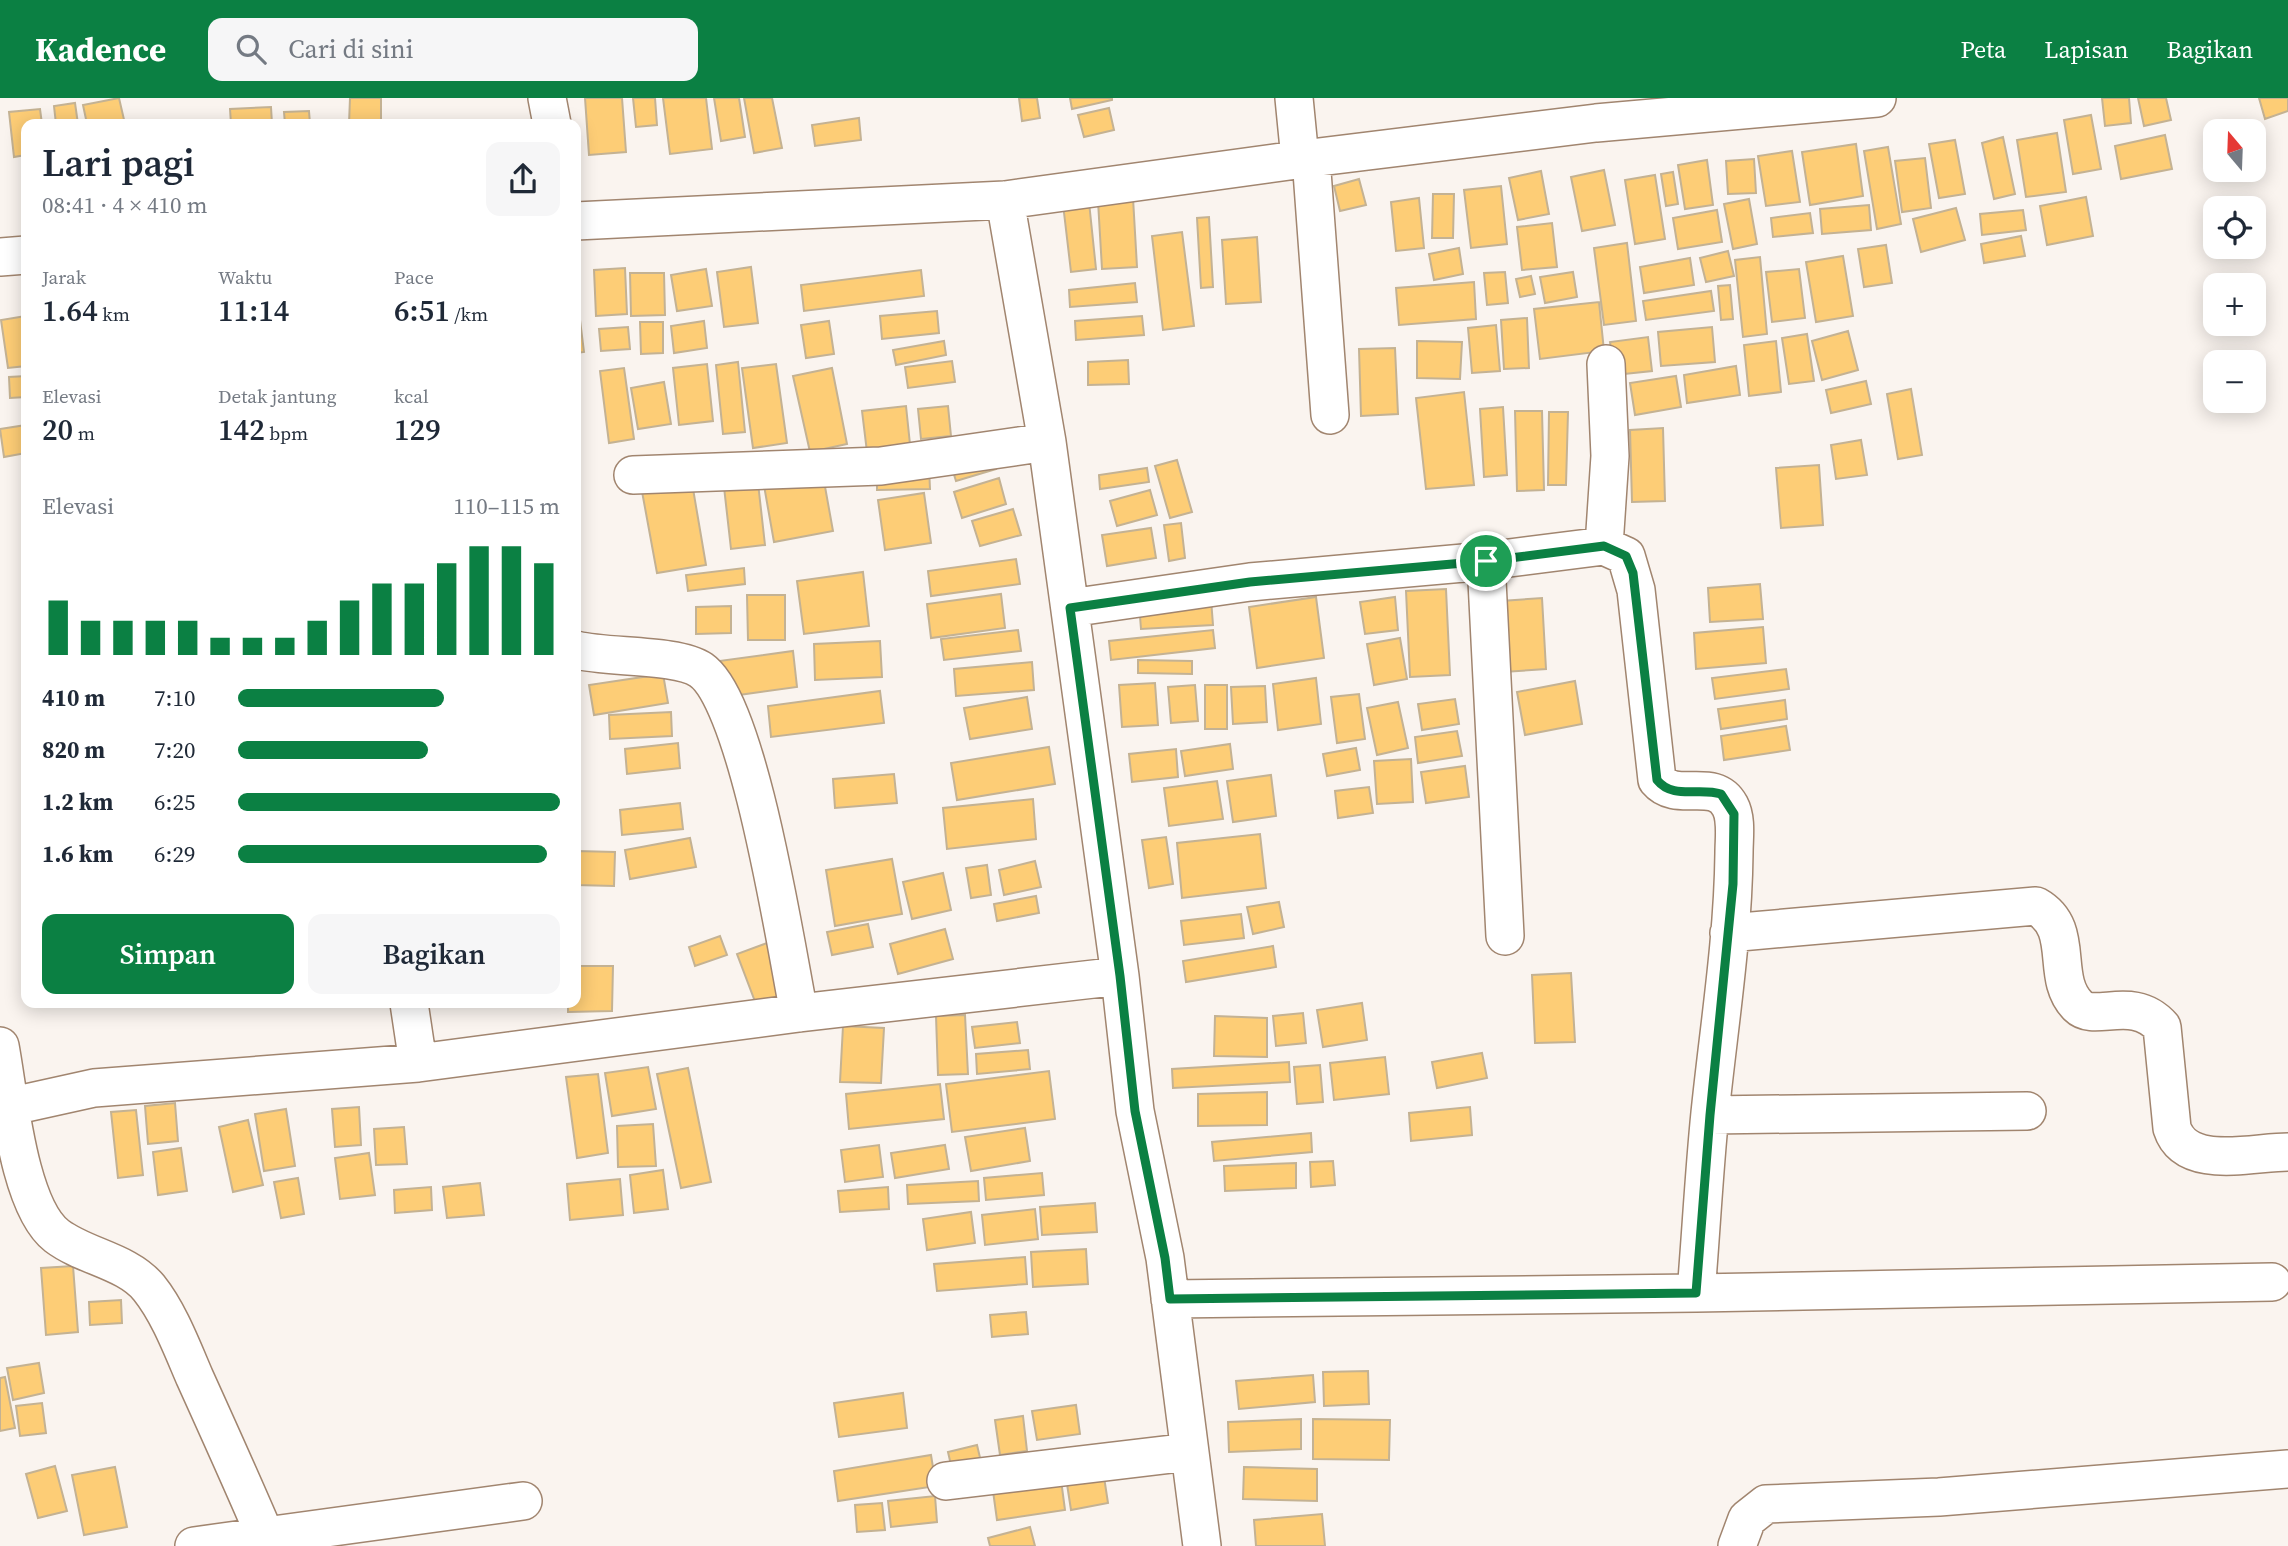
<!DOCTYPE html>
<html lang="id">
<head>
<meta charset="utf-8">
<style>
  body { margin:0; font-family:"Source Serif 4",serif; background:#f6f6f7; color:#1f2937; height:100vh; display:flex; flex-direction:column; font-size:26px; white-space:nowrap }
  * { box-sizing:border-box; margin:0 }
  p { font-size:23px; color:#747a83 }
  .icon { flex:none; width:38px; height:38px; fill:none; stroke:currentColor; stroke-width:2; stroke-linecap:round; stroke-linejoin:round }
  .map { position:relative; flex:1; overflow:hidden }
  .drawer { position:absolute; left:21px; top:21px; width:560px; height:889px; display:flex; flex-direction:column; background:#fff; border-radius:14px; box-shadow:0 4px 18px #0003 }
  .drawer>* { flex:none }
  .needle { width:46px; rotate:341deg }
  .fabs { position:absolute; left:2203px; top:21px; display:grid; gap:14px }
  .fabs a { display:grid; place-items:center; width:63px; height:63px; border-radius:14px; background:#fff; box-shadow:0 4px 18px #0003; font-size:35px }
  .pin { position:absolute; display:grid; place-items:center; width:60px; height:60px; color:#fff; margin:-30px; border:4px solid #fff; border-radius:50%; box-shadow:0 2px 7px #0007 }
  .round { display:grid; place-items:center; flex:none; width:74px; height:74px; border-radius:14px; background:#f6f6f7 }
  .head { display:flex; align-items:center; justify-content:space-between; height:119px; padding:0 21px }
  h1 { font-size:38px; font-weight:600; line-height:52px }
  .metrics { display:grid; grid-template-columns:repeat(3,1fr); gap:10px; height:119px; padding:7px 21px }
  .metrics div { display:grid; align-content:center }
  .metrics b { font-size:30px; font-weight:600 }
  .metrics small { font-size:19px; font-weight:400 }
  .metrics p { font-size:19px }
  .chart { height:196px; padding:14px 21px }
  .chart p { display:flex; justify-content:space-between }
  .chart svg { width:100%; height:126px; margin-top:7px; stroke:#0b8043; stroke-width:6 }
  .action { display:flex; gap:14px; margin-top:auto; padding:14px 21px }
  .action a { flex:1; height:80px; border-radius:14px; background:#0b8043; color:#fff; font-size:28px; font-weight:600; line-height:80px; text-align:center }
  .action a+a { background:#f6f6f7; color:#1f2937 }
  ul { padding:0 21px; list-style:none; font-size:23px }
  li { display:grid; grid-template-columns:112px 84px 1fr; align-items:center; height:52px }
  li i { height:18px; border-radius:9px; background:#0b8043 }
  header { display:flex; align-items:center; gap:42px; box-sizing:border-box; height:98px; padding:0 35px; background:#0b8043; color:#fff }
  header strong { font-size:33px }
  nav { display:flex; gap:38px; margin-inline-start:auto; font-size:24px }
  .search { width:490px; height:63px; background:#f6f6f7; display:flex; align-items:center; gap:18px; box-sizing:border-box; padding:0 24px; border-radius:14px; color:#747a83; font-size:26px }
  .map>svg:first-child { display:block }
  .building { fill:#fdcd76; stroke:#c4b293; stroke-width:2 }
  .lines { fill:none; stroke-linecap:round; stroke-linejoin:round }
  .street-casing { stroke:#a1856f; stroke-width:40 }
  .street { stroke:#fff; stroke-width:37 }
  .route-casing { stroke:#fff; stroke-width:14 }
  .route { stroke:#0b8043; stroke-width:9 }
</style>
</head>
<body>
<header>
<strong>Kadence</strong>
<div class="search"><svg class="icon" aria-label="search" viewBox="0 0 24 24"><circle cx="10" cy="10" r="6"/><path d="M15 15l6 6"/></svg>Cari di sini</div>
<nav><a>Peta</a><a>Lapisan</a><a>Bagikan</a></nav>
</header>
<div class="map">
<svg width="2288" height="1448" viewBox="0 0 2288 1448">
  <rect width="100%" height="100%" fill="#faf4ef"/>
  <path class="building" d="M119 0 125 26H87L83 7Z
    M350 0H381V26H349Z
    M585 0H622L626 54 589 57Z
    M633 0H655L657 27 636 29Z
    M663 0H706L712 51 670 56Z
    M714 0H739L745 39 721 43Z
    M744 0H772L782 50 754 55Z
    M1019 0H1037L1040 20 1022 23Z
    M1070 0H1112V2L1072 11Z
    M2102 0H2129L2131 25 2105 28Z
    M2138 0H2166L2171 22 2144 28Z
    M2259 0H2288V13L2265 21Z
    M75 5 78 26H56L54 8Z
    M271 9 272 26H231L230 11Z
    M1109 10 1114 32 1084 39 1078 17Z
    M40 11 42 26H26V57L14 59 9 14Z
    M309 13 310 26H285L284 14Z
    M2091 17 2101 71 2073 76 2064 22Z
    M859 20 861 42 815 48 812 27Z
    M2057 35 2066 94 2026 99 2017 42Z
    M2165 37 2172 71 2121 81 2115 48Z
    M2003 39 2015 96 1994 101 1982 45Z
    M1955 42 1965 96 1939 100 1929 46Z
    M1856 46 1863 98 1810 107 1802 54Z
    M1888 49 1901 126 1877 131 1864 53Z
    M1792 53 1800 104 1766 108 1758 58Z
    M1925 60 1931 110 1902 114 1895 63Z
    M1754 61 1756 95 1728 96 1726 63Z
    M1707 62 1713 107 1685 111 1678 67Z
    M1604 72 1615 127 1582 133 1571 79Z
    M1541 73 1549 116 1518 122 1509 80Z
    M1673 74 1678 106 1666 108 1661 76Z
    M1655 77 1665 141 1635 146 1625 82Z
    M1359 81 1366 107 1340 113 1334 88Z
    M1501 88 1507 146 1471 150 1464 92Z
    M1433 96H1454L1453 140H1432Z
    M2086 99 2093 138 2047 147 2040 108Z
    M1133 100 1137 169 1102 171 1098 103Z
    M1419 100 1424 150 1396 153 1391 104Z
    M1749 101 1757 146 1733 151 1724 106Z
    M1089 104 1096 171 1071 174 1063 106Z
    M1869 107 1871 132 1822 136 1820 111Z
    M1956 110 1965 142 1921 154 1913 121Z
    M1717 112 1722 144 1678 151 1673 120Z
    M2023 112 2026 132 1982 137 1980 116Z
    M1810 115 1813 135 1773 139 1771 120Z
    M1209 119 1213 189 1201 190 1197 120Z
    M1552 125 1557 169 1522 172 1517 129Z
    M1182 134 1194 228 1163 232 1152 138Z
    M2021 138 2025 158 1984 165 1981 146Z
    M1257 139 1261 204 1226 206 1222 142Z
    M1627 145 1636 223 1604 227 1594 150Z
    M1886 147 1892 185 1864 189 1858 151Z
    M1459 150 1463 176 1434 182 1429 156Z
    M1728 153 1734 178 1706 184 1700 160Z
    M1843 158 1853 218 1816 224 1806 164Z
    M1760 159 1767 236 1743 239 1735 162Z
    M1690 160 1694 187 1644 195 1640 169Z
    M751 169 758 225 724 229 717 174Z
    M625 170 627 216 596 218 594 172Z
    M706 171 712 208 677 213 671 177Z
    M1799 171 1805 220 1772 224 1766 174Z
    M921 172 924 198 804 213 801 187Z
    M1505 174 1508 205 1487 207 1484 175Z
    M1573 174 1577 199 1545 205 1540 179Z
    M630 175H664L665 217 631 218Z
    M1531 178 1535 196 1520 199 1516 181Z
    M1474 184 1476 221 1399 227 1396 190Z
    M1135 185 1137 204 1070 209 1069 192Z
    M1730 187 1733 221 1721 222 1718 188Z
    M1711 193 1714 213 1646 222 1643 203Z
    M1599 204 1604 253 1540 261 1534 211Z
    M937 213 939 235 882 241 880 218Z
    M26 218V268L8 270 1 222Z
    M1142 218 1144 237 1076 242 1075 223Z
    M1527 220 1529 270 1504 271 1501 222Z
    M580 222 584 254 576 255V223Z
    M704 223 707 250 674 255 671 228Z
    M829 223 834 256 806 260 801 227Z
    M640 224H663V255L641 256Z
    M1496 227 1500 273 1472 275 1468 230Z
    M628 229 630 251 601 253 599 231Z
    M1712 229 1715 264 1661 268 1658 234Z
    M1848 233 1858 272 1822 282 1812 243Z
    M1807 236 1814 283 1789 286 1782 240Z
    M1648 239 1652 273 1615 277 1610 244Z
    M944 243 946 257 896 267 893 252Z
    M1417 243 1462 244 1460 281 1417 280Z
    M1776 243 1781 294 1749 298 1744 247Z
    M1395 250 1398 316 1361 318 1359 251Z
    M1128 262 1129 286 1088 287V264Z
    M952 263 955 284 908 290 905 269Z
    M738 264 745 334 723 336 716 267Z
    M707 266 713 323 679 327 673 270Z
    M776 266 787 345 753 350 742 270Z
    M1736 268 1740 297 1687 305 1684 277Z
    M624 270 634 341 609 345 600 273Z
    M832 270 847 346 810 354 793 278Z
    M26 278V299L10 300 9 279Z
    M1676 278 1681 309 1635 317 1630 285Z
    M1866 283 1871 306 1831 315 1826 292Z
    M664 284 671 326 638 331 631 290Z
    M1911 291 1922 357 1898 361 1887 296Z
    M1464 294 1474 387 1426 391 1416 300Z
    M906 308 911 356 868 362 862 313Z
    M948 308 951 338 921 341 918 311Z
    M1503 309 1507 377 1484 379 1480 311Z
    M1515 313H1542L1544 392 1517 393Z
    M1549 314H1568L1566 387H1548Z
    M26 327V355L4 359 0 331Z
    M1663 330 1665 403 1632 404 1630 332Z
    M1861 342 1867 377 1836 381 1831 347Z
    M992 355 996 371 956 383 951 367Z
    M1177 362 1192 414 1170 420 1155 368Z
    M1819 367 1823 427 1781 430 1776 370Z
    M929 369 930 391 877 392V370Z
    M1147 370 1149 384 1100 391 1099 377Z
    M822 372 833 433 774 444 763 382Z
    M691 379 706 467 657 475 641 388Z
    M999 380 1006 406 962 420 954 394Z
    M758 385 765 447 731 451 724 389Z
    M1150 392 1157 417 1117 428 1110 403Z
    M924 395 931 445 885 452 878 402Z
    M1013 411 1021 437 980 448 972 423Z
    M1181 425 1185 460 1169 463 1164 427Z
    M1151 430 1156 460 1107 468 1102 437Z
    M1016 461 1020 486 931 498 928 473Z
    M744 470 745 486 688 493 686 477Z
    M863 474 869 528 804 536 797 483Z
    M1760 486 1763 521 1710 524 1708 490Z
    M1446 491 1450 577 1410 579 1406 493Z
    M1001 496 1005 530 931 540 927 506Z
    M747 497H785V542H748Z
    M1316 499 1324 560 1257 570 1249 509Z
    M1395 499 1398 532 1365 536 1360 504Z
    M1542 500 1546 571 1504 574 1501 503Z
    M1211 501 1213 527 1141 531 1139 506Z
    M731 508V535L696 536V509Z
    M1763 529 1766 565 1696 571 1694 535Z
    M1018 532 1021 553 944 562 941 541Z
    M1213 532 1215 550 1111 562 1109 543Z
    M1400 540 1407 581 1374 587 1367 546Z
    M880 543 882 579 815 582 814 546Z
    M793 553 797 589 724 599 719 563Z
    M1138 562 1192 563V576L1138 575Z
    M1032 564 1034 592 956 598 954 571Z
    M1786 571 1789 591 1715 601 1712 580Z
    M663 576 668 605 594 617 589 587Z
    M1316 580 1321 626 1278 632 1273 586Z
    M1575 583 1582 626 1525 637 1517 594Z
    M1155 585 1158 627 1122 629 1119 587Z
    M1195 587 1198 623 1171 625 1168 589Z
    M1205 587H1227V631H1205Z
    M1265 588 1267 624 1233 626 1231 589Z
    M880 593 884 625 771 639 768 608Z
    M1359 596 1365 641 1337 645 1331 599Z
    M1027 599 1032 631 970 641 964 610Z
    M1455 601 1459 626 1422 632 1418 606Z
    M1785 602 1787 621 1721 631 1718 611Z
    M1398 604 1408 650 1377 657 1367 610Z
    M671 614 672 638 610 641 609 617Z
    M1786 628 1790 652 1724 662 1721 638Z
    M1457 633 1462 658 1418 665 1415 639Z
    M678 645 680 670 627 676 625 651Z
    M1230 646 1233 671 1185 678 1181 653Z
    M1049 649 1055 686 957 702 951 665Z
    M1356 650 1360 672 1327 678 1323 656Z
    M1176 651 1178 679 1132 684 1129 656Z
    M1411 661 1413 704 1377 706 1374 663Z
    M1465 668 1469 699 1426 705 1421 674Z
    M894 676 897 705 835 710 833 681Z
    M1271 677 1276 718 1233 724 1227 683Z
    M1217 683 1223 721 1169 728 1164 690Z
    M1369 689 1373 715 1338 720 1335 693Z
    M1033 701 1036 741 947 751 943 710Z
    M680 705 683 731 622 737 620 712Z
    M1260 736 1266 790 1182 800 1177 745Z
    M1166 739 1173 786 1149 790 1142 742Z
    M690 740 696 769 630 781 625 752Z
    M576 753 615 754 614 788 576 787Z
    M892 761 902 816 835 828 826 772Z
    M1035 763 1041 789 1004 797 999 772Z
    M987 767 991 797 971 800 966 770Z
    M943 775 951 812 912 821 903 784Z
    M1036 798 1039 815 997 823 994 806Z
    M1279 804 1284 829 1253 836 1247 809Z
    M1241 816 1244 840 1184 847 1181 823Z
    M868 826 873 849 832 857 827 834Z
    M945 831 953 861 898 876 890 846Z
    M720 838 727 857 695 868 689 849Z
    M767 845 788 903 759 914 737 856Z
    M1273 848 1276 869 1186 884 1183 863Z
    M576 868H613L612 913 568 914V905H576Z
    M1571 875 1575 944 1535 945 1532 877Z
    M1362 905 1367 942 1323 949 1317 912Z
    M1303 915 1306 945 1276 948 1273 918Z
    M965 917 968 976 938 977 936 918Z
    M1215 918 1267 920V959L1214 958Z
    M1017 924 1020 945 975 950 972 929Z
    M843 928 884 930 881 985 840 984Z
    M1028 952 1030 971 977 976 976 956Z
    M1482 955 1487 980 1437 990 1432 964Z
    M1385 959 1389 996 1334 1002 1330 965Z
    M1289 964 1290 984 1173 990 1172 971Z
    M1320 967 1323 1004 1297 1006 1294 969Z
    M648 969 656 1011 612 1018 605 975Z
    M688 970 711 1084 681 1090 657 976Z
    M1049 973 1055 1021 952 1034 946 986Z
    M598 976 608 1055 577 1060 566 979Z
    M940 986 944 1021 849 1031 846 996Z
    M1267 994V1027L1198 1028V996Z
    M175 1005 178 1043 148 1046 145 1008Z
    M359 1009 361 1047 335 1049 332 1011Z
    M1470 1009 1472 1037 1411 1043 1409 1015Z
    M286 1011 295 1068 264 1073 255 1016Z
    M136 1012 143 1077 118 1080 111 1014Z
    M248 1022 263 1087 233 1094 219 1029Z
    M653 1026 656 1068 618 1069 617 1028Z
    M404 1029 407 1066 376 1067 374 1031Z
    M1025 1030 1030 1063 971 1073 965 1039Z
    M1311 1035 1312 1054 1214 1063 1212 1044Z
    M879 1047 883 1079 845 1084 841 1052Z
    M945 1047 949 1071 895 1080 891 1055Z
    M181 1050 187 1093 158 1097 153 1054Z
    M369 1055 375 1097 340 1101 335 1060Z
    M1333 1063 1335 1087 1311 1089 1310 1064Z
    M1296 1065V1090L1225 1093 1224 1068Z
    M663 1072 668 1111 634 1115 630 1077Z
    M1042 1075 1044 1097 986 1102 984 1080Z
    M298 1080 304 1116 281 1120 274 1084Z
    M620 1081 623 1117 570 1122 567 1086Z
    M978 1083 979 1103 908 1106 907 1087Z
    M480 1085 484 1117 447 1120 443 1089Z
    M431 1089 432 1112 395 1115 394 1092Z
    M888 1089 889 1111 840 1114 838 1093Z
    M1095 1105 1097 1134 1042 1137 1040 1109Z
    M1035 1111 1038 1141 985 1147 982 1117Z
    M971 1114 975 1145 927 1152 923 1121Z
    M1086 1151 1088 1186 1033 1189 1031 1154Z
    M1025 1159 1027 1186 937 1193 934 1166Z
    M73 1168 78 1234 46 1237 41 1170Z
    M121 1202 122 1225 90 1227 89 1204Z
    M1026 1214 1028 1236 992 1239 990 1217Z
    M39 1265 44 1295 13 1302 7 1270Z
    M1368 1273 1369 1306 1324 1308 1323 1274Z
    M1313 1277 1315 1304 1239 1311 1236 1283Z
    M5 1279 15 1330 0 1333V1280Z
    M903 1295 907 1330 839 1339 834 1305Z
    M42 1305 46 1335 20 1338 16 1308Z
    M1076 1307 1080 1336 1037 1342 1032 1313Z
    M1023 1318 1027 1353 1000 1357 995 1322Z
    M1301 1321V1351L1229 1354 1228 1324Z
    M1313 1321 1390 1322 1389 1362 1313 1361Z
    M977 1347 982 1368 953 1376 948 1354Z
    M931 1357 936 1388 838 1403 834 1373Z
    M55 1368 67 1413 38 1420 26 1376Z
    M115 1369 127 1429 84 1437 72 1377Z
    M1244 1369 1317 1371V1403L1243 1401Z
    M1104 1379 1108 1405 1071 1412 1067 1386Z
    M1061 1382 1065 1412 997 1422 993 1393Z
    M935 1398 937 1424 891 1429 888 1403Z
    M882 1405 885 1432 857 1434 855 1407Z
    M1322 1416 1325 1448H1256L1254 1422Z
    M1030 1429 1035 1448H990L988 1440Z"/>
  <g class="lines">
    <defs>
      <path id="street" d="M547 0 552 26
        M1294 0 1300 61
        M1311 60 1330 317
        M1005 102 1047 344 1120 878 1135 1013 1165 1160 1202 1448
        M576 123 1005 102 1311 60 1596 25 1877 0
        M0 159 26 157
        M633 377 881 368 1047 344
        M1604 448 1610 358 1606 266
        M1486 463 1505 838
        M1070 510 1250 484 1486 463 1604 448 1626 458 1636 492 1657 682C1677 706 1714 678 1730 708 1737 721 1734 740 1734 755 1733 842 1719 928 1710 1015 1704 1075 1701 1135 1696 1195L2272 1184
        M576 552C607 560 678 556 701 572 749 605 786 850 799 915
        M1729 835 2036 808C2077 831 2049 879 2078 908 2095 925 2133 896 2162 929L2172 1030C2186 1073 2252 1054 2288 1054
        M409 905 418 965
        M0 948C9 995 18 1108 57 1138 85 1159 127 1163 149 1190 169 1215 182 1250 195 1280 219 1333 243 1386 266 1440
        M8 1009 94 990 418 965 799 915 1120 878
        M1710 1017 2027 1013
        M1170 1201 1696 1195
        M946 1383 1189 1354
        M194 1448 523 1403
        M1737 1448 1747 1421 1766 1406 1939 1399 2288 1371"/>
    </defs>
    <use href="#street" class="street-casing"/>
    <use href="#street" class="street"/>
  </g>
  <g class="lines">
    <defs>
      <path id="route" d="M1604 448 1626 458 1633 475 1657 682C1673 702 1699 689 1721 696L1734 716 1733 786 1710 1017 1696 1195 1170 1201 1165 1160 1135 1013 1120 878 1070 510 1250 484 1486 463Z"/>
    </defs>
    <use href="#route" class="route-casing"/>
    <use href="#route" class="route"/>
  </g>
</svg>
<div class="fabs">
<a><svg class="needle" viewBox="-14 -14 28 28"><path d="M0-13l5 13h-10z" fill="#e53935"/><path d="M0 13l5-13h-10z" fill="#747a83"/></svg></a>
<a><svg class="icon" aria-label="locate" viewBox="0 0 24 24"><circle cx="12" cy="12" r="6"/><path d="M12 2v4M12 18v4M2 12h4M18 12h4"/></svg></a>
<a>+</a>
<a>−</a>
</div>
<div class="pin" style="left:1486px;top:463px;background:#1e9e55"><svg class="icon" aria-label="arrive" viewBox="0 0 24 24"><path d="M6 21V4h12l-3 4 3 4H6"/></svg></div>
<section class="drawer">
<div class="head"><div><h1>Lari pagi</h1><p>08:41 · 4 × 410 m</p></div><a class="round"><svg class="icon" aria-label="share" viewBox="0 0 24 24"><path d="M12 15V3M7 8l5-5 5 5M5 13v7h14v-7"/></svg></a></div>
<div class="metrics">
<div><p>Jarak</p><b>1.64<small> km</small></b></div>
<div><p>Waktu</p><b>11:14</b></div>
<div><p>Pace</p><b>6:51<small> /km</small></b></div>
</div>
<div class="metrics">
<div><p>Elevasi</p><b>20<small> m</small></b></div>
<div><p>Detak jantung</p><b>142<small> bpm</small></b></div>
<div><p>kcal</p><b>129</b></div>
</div>
<div class="chart"><p><span>Elevasi</span>110–115 m</p>
<svg viewBox="0 0 160 44" preserveAspectRatio="none"><path d="M5 44V25M15 44V32M25 44V32M35 44V32M45 44V32M55 44V38M65 44V38M75 44V38M85 44V32M95 44V25M105 44V19M115 44V19M125 44V12M135 44V6M145 44V6M155 44V12"/></svg>
</div>
<ul>
<li><b>410 m</b>7:10<i style="width:64%"></i></li>
<li><b>820 m</b>7:20<i style="width:59%"></i></li>
<li><b>1.2 km</b>6:25<i style="width:100%"></i></li>
<li><b>1.6 km</b>6:29<i style="width:96%"></i></li>
</ul>
<div class="action"><a>Simpan</a><a>Bagikan</a></div>
</section>
</div>
</body>
</html>
